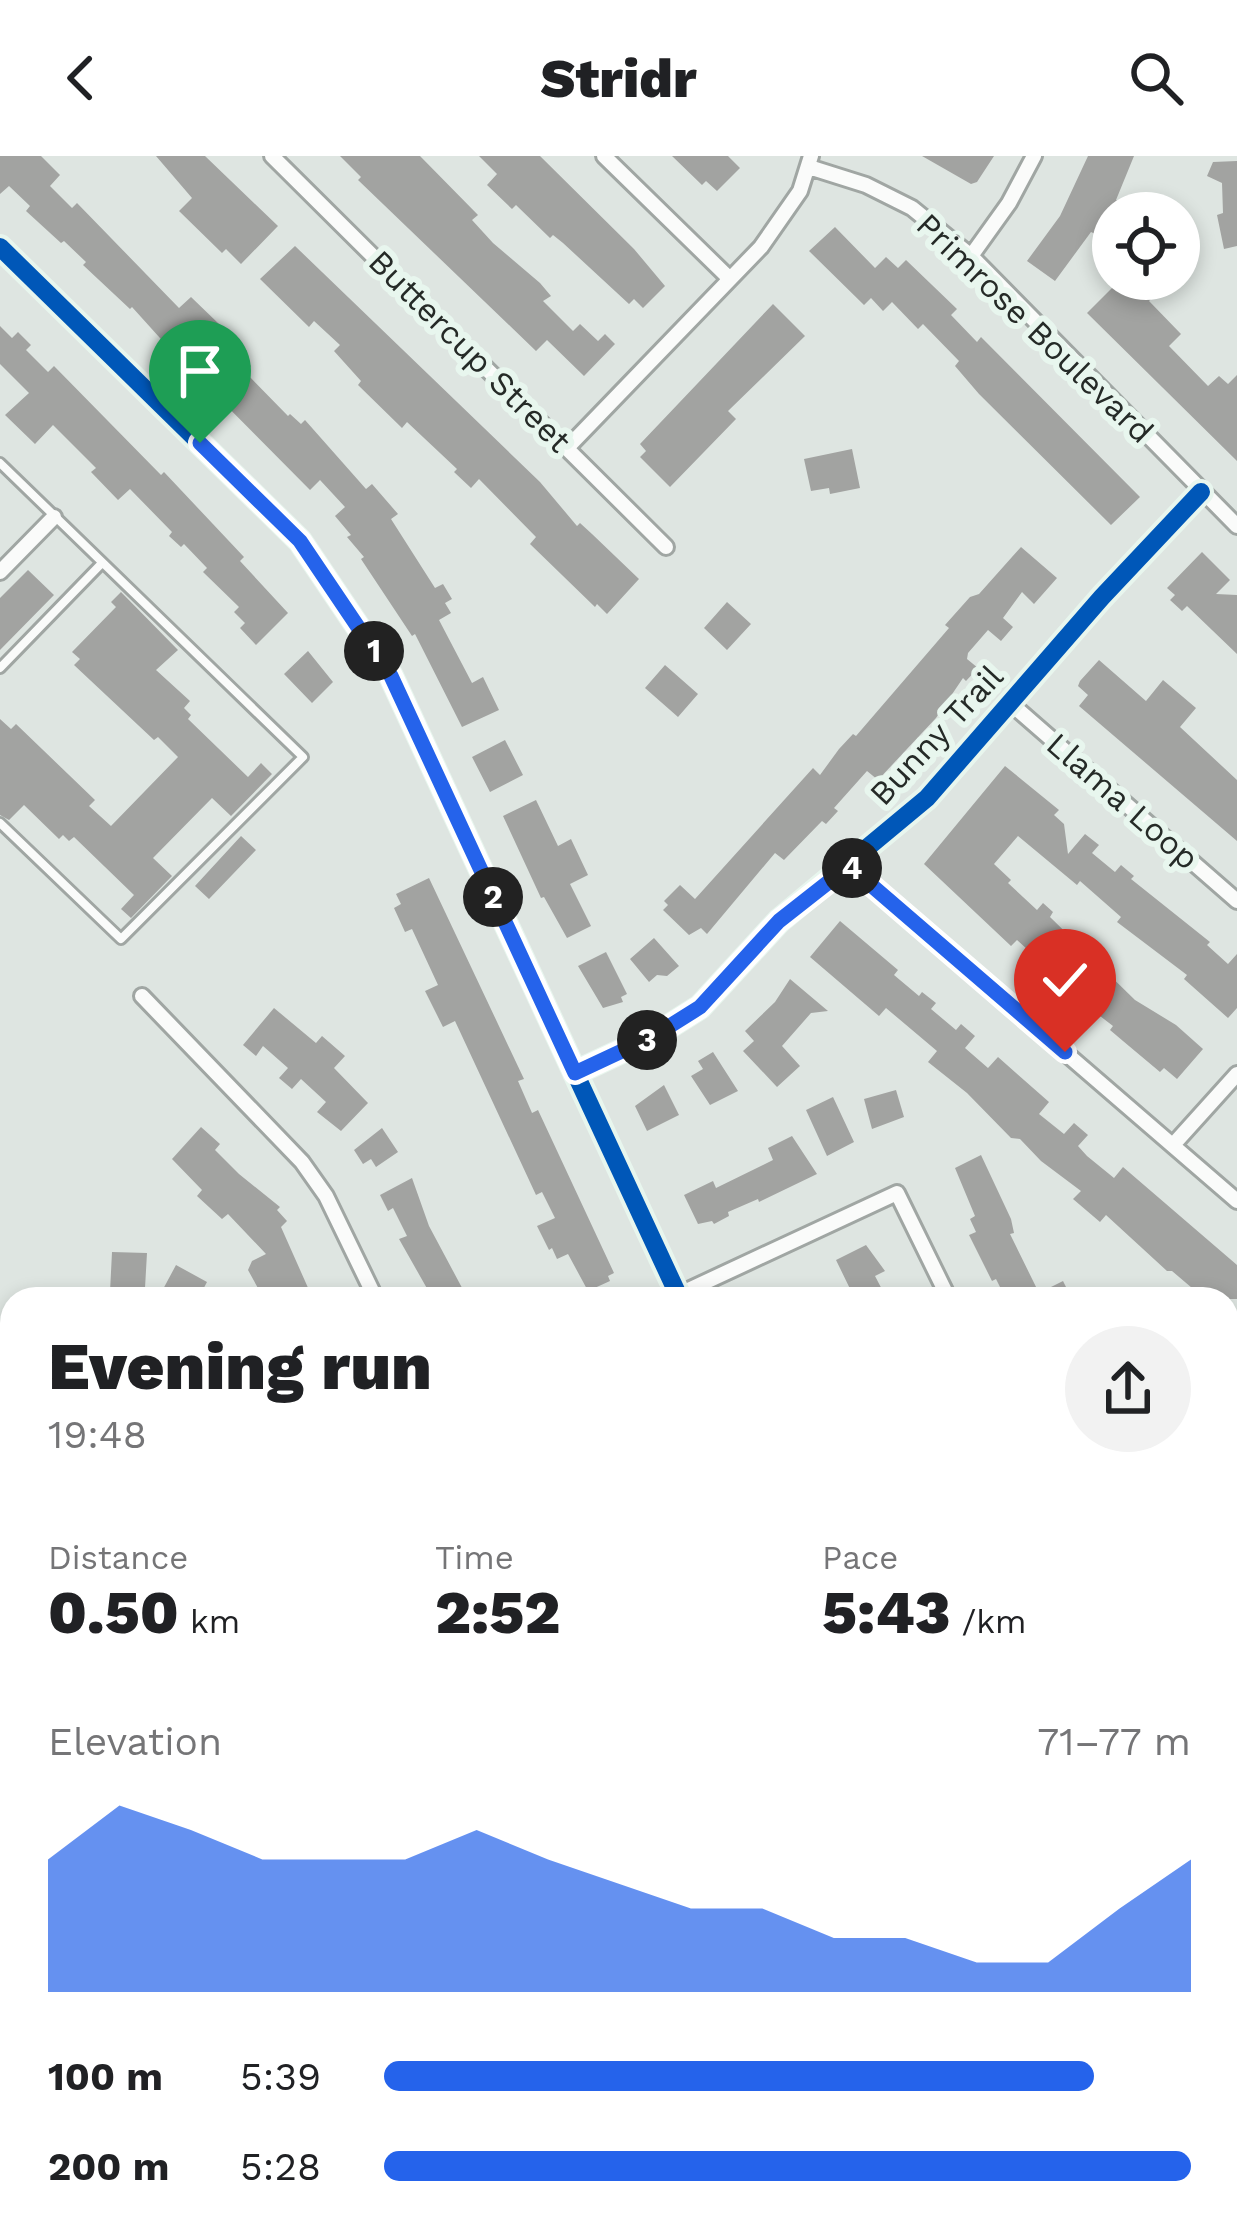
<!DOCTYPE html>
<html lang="en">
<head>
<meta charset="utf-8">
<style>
  body { margin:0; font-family:"Work Sans",sans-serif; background:#f2f2f2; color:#202124; height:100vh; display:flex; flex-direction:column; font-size:45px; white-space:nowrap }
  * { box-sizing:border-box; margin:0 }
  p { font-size:39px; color:#757577 }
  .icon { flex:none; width:66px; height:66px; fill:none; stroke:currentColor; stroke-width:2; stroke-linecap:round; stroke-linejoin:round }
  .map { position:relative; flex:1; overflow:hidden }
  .details { position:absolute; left:0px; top:1131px; width:1239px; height:951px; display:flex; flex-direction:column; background:#fff; border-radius:36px 36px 0 0; box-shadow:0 6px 18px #0003 }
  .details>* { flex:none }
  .fabs { position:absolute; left:1092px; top:36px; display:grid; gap:24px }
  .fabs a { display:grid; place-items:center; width:108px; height:108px; border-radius:50%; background:#fff; box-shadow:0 6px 18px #0003; font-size:60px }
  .pin { position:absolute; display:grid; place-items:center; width:102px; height:102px; color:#fff; margin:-123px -51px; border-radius:50% 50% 50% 0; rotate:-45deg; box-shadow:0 0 12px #0007 }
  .pin .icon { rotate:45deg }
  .km { position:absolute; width:60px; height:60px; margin:-30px; border-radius:50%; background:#222; color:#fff; font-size:33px; line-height:60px; text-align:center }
  .round { display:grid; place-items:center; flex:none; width:126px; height:126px; border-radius:63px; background:#f2f2f2 }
  .summary { display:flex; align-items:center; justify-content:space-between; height:204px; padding:0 48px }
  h1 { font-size:66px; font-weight:800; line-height:90px }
  .stats { display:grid; grid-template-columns:repeat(3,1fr); gap:18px; height:204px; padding:12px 48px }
  .stats div { display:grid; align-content:center }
  .stats b { font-size:60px; font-weight:800 }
  .stats small { font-size:33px; font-weight:400 }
  .stats p { font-size:33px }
  .chart { height:336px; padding:24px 48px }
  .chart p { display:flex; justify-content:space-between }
  .chart svg { width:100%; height:216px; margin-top:12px; fill:#2563eb; opacity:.7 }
  ul { padding:0 48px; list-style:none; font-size:39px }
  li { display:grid; grid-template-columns:192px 144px 1fr; align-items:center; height:90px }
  li i { height:30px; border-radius:15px; background:#2563eb }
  header { display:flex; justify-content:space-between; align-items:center; height:156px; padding:0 48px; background:#fff; font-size:54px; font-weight:800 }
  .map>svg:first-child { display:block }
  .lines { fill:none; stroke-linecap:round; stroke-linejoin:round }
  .stream { stroke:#92c1aa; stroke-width:6 }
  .building { fill:#a2a3a1 }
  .service-casing { stroke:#a0a6a3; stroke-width:14 }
  .minor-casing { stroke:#a0a6a3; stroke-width:20 }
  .service { stroke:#fafbfa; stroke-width:8 }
  .minor { stroke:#fafbfa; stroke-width:14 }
  .cycleway-casing { stroke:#e8f6ee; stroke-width:26 }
  .cycleway { stroke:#0057b8; stroke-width:18 }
  .route-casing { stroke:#fff; stroke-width:24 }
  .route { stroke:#2563eb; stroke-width:15 }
  .labels { text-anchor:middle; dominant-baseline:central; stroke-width:12; stroke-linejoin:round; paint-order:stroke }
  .street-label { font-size:33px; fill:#252a27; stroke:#e8f6ee }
</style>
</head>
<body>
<header><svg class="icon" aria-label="back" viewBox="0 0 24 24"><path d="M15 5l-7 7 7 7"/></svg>Stridr<svg class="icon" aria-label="search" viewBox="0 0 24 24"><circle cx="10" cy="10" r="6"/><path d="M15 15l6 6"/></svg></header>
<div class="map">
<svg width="1237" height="2081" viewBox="0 0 1237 2081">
  <rect width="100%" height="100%" fill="#dee5e1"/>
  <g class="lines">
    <path class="stream" d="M0 1968 12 1974
      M0 2008 12 2002"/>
  </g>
  <path class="building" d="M0 0H41L60 19 50 30 72 52 77 47 179 152 191 141 247 195 241 201 251 210 245 216 288 260 290 258 301 268 305 264 366 333 372 328 398 358 391 363 435 432 443 428 452 443 445 447 451 457 439 464 472 527 483 521 499 554 462 571 415 478 412 480 361 403 364 401 347 381 351 379 335 360 345 351 320 324 310 334 192 215 202 205 180 182 169 192 132 151 130 153 83 109 86 106 64 85 61 87 26 55 30 50 9 30 0 38Z
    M156 0H205L278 70 241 108 226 93 222 97 179 55 192 42Z
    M340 0H420L478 59 472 64 493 87 540 127 551 140 543 145 573 175 580 168 598 185 605 178 615 188 584 220 547 184 536 195 358 24 361 21Z
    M479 0H540L634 93 665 130 643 152 634 143 629 148 563 87 553 79 550 82 516 49 512 53 487 29 497 18Z
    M672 0H728L740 12 717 35 706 25 702 29Z
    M922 0H994L977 26 971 28Z
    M1088 0H1134L1116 44 1122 47 1117 57H1113L1104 82 1091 76 1055 125 1027 105 1060 60Z
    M1237 5V90L1224 93 1217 59 1223 57 1222 27 1207 20 1213 6Z
    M835 71 875 112 886 101 898 112 906 104 957 153 951 159 977 186 981 181 1140 341 1111 369 979 238 955 210 959 205 923 168 918 173 892 146 883 155 871 142 864 149 809 95Z
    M295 90 540 326 577 370 580 367 592 378 639 423 607 458 597 448 595 451 530 388 536 381 479 323 471 332 454 316 457 313 407 266 402 272 358 229 361 225 334 195 340 189 314 165 309 171 260 123Z
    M1121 123H1135L1153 141 1149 145 1181 178 1169 190 1208 230 1219 220 1228 228 1237 219V305L1087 157Z
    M773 148 805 180 728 255 736 263 670 331 640 301 646 295 640 288Z
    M0 170 12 182 18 176 31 189 26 194 48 216 54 210 161 319 164 316 244 401 240 405 288 457 256 489 240 472 245 467 234 456 239 451 203 416 207 412 184 388 181 391 169 380 172 376 130 333 118 344 91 316 96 312 53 269 35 288 5 259 29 237 0 208Z
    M852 293 860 332 830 338 829 332 811 335 804 303Z
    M1021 391 1057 422 1034 448 1022 436 1003 462 1013 471 1001 485 988 474 968 497 967 503 978 512 966 525 963 522 936 562 878 624 867 615 834 652 838 655 826 668 822 665 784 704 775 697 707 778 701 772 689 779 663 754 668 749 664 745 680 729 695 743 813 612 820 619 839 593 853 578 856 580 949 472 945 469 970 441 979 438Z
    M1202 396 1230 424 1216 438 1237 439V498L1187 450 1182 455 1170 444 1175 439 1167 432Z
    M28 414 54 439 0 494V442Z
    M121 436 178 494 156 514 190 545 184 552 191 559 188 563 248 621 261 607 272 618 231 660 212 642 153 702 172 720 131 762 121 753 134 739 74 681 69 685 63 679 59 683 24 649 9 664 0 659V563L11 573 16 568 95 644 89 650 111 670 178 601 158 581 154 584 74 509 80 503 72 496 116 451 111 446Z
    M727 446 751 468 727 494 704 472Z
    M308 495 333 526 312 547 284 518Z
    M1099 504 1146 545 1163 524 1196 552 1180 571 1237 624V685L1079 550 1088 539 1078 530 1080 525Z
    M665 509 698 538 678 561 645 532Z
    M505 584 523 619 490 636 472 601Z
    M1005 610 1059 654 1054 659 1064 668 1068 698 1085 678 1099 689 1092 697 1115 716 1121 709 1134 720 1131 723 1210 786 1207 789 1228 808 1237 798V852L1228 862 1184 823 1187 819 1117 766 1121 761 1080 725 1077 729 1018 680 994 708 1011 724 1008 727 1037 754 1043 747 1053 756 1050 761 1135 844 1176 869 1203 893 1177 923 1164 912 1160 916 1123 885 1110 874 1113 870 1074 840 1077 836 1055 816 1049 822 1034 808 1038 803 1017 784 1011 790 924 708Z
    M536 644 558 690 571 683 588 719 570 728 591 770 567 782 544 741 541 742 503 660Z
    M241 680 256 694 209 743 195 730Z
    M429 722 524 923 518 925 532 957 538 954 614 1117 608 1120 610 1125 588 1135 568 1098 557 1103 552 1092 549 1094 537 1070 555 1062 542 1036 536 1039 455 865 443 871 425 835 438 829 412 773 405 776 394 752 401 748 396 738Z
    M840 765 898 814 894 819 919 840 922 836 936 847 931 853 956 874 961 868 975 880 965 892 988 912 998 901 1049 946 1039 958 1064 978 1074 967 1088 979 1078 990 1087 1000 1114 1022 1123 1011 1237 1109V1143H1182L1192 1132 1172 1115H1167L1106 1059 1100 1066 1073 1043 1081 1035 1041 1005 1020 983 1011 982 967 937 928 906 937 895 886 852 879 860 810 801Z
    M654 782 679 810 667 820 657 819 649 826 630 803Z
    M606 796 627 838 621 841 623 846 603 852 578 810Z
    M790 823 828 855 811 857 782 890 800 910 777 931 743 895 754 885 745 875 775 846Z
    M274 852 316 887 322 880 345 900 334 912 368 947 341 975 317 956 326 946 301 923 292 933 279 922 288 912 263 890 256 900 243 889Z
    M713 896 738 935 710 949 691 920 703 913 698 905Z
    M664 929 679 959 647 975 635 950Z
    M896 934 904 961 872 973 864 943Z
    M833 941 854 986 827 1000 806 954Z
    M201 971 220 988 215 994 239 1018 280 1051 277 1054 287 1065 281 1071 313 1143H264L248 1114 252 1105 266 1098 228 1058 222 1063 197 1040 202 1034 172 1003Z
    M382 972 398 996 376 1011 371 1003 363 1008 354 994Z
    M792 980 817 1018 759 1046 758 1043 728 1056 729 1060 714 1068 712 1065 698 1068 684 1039 713 1025 716 1032 773 1004 768 992Z
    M981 999 1011 1063 1014 1077 1010 1078 1039 1137 1063 1125 1072 1143H1006L996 1123 992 1125 969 1079 976 1076 970 1063 975 1060 955 1012Z
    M412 1022 429 1070 468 1143H433L399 1083 407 1080 393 1052 388 1055 380 1039Z
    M866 1089 885 1115 875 1120 887 1143H855L836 1104Z
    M112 1096 147 1097 145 1132 110 1136Z
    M176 1109 207 1126 198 1143H172L161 1137Z"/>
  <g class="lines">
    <defs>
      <path id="service" d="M0 307 303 601 121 783 0 667
        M0 512 102 407"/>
      <path id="minor" d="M272 0 666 391
        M604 0 730 123
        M809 11 866 29 912 52 971 100 1237 370
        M0 91 300 385 391 520 680 1143
        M971 100 1009 47 1034 0
        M568 291 761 91 800 35 811 0
        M0 416 54 361
        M1009 546 1237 745
        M849 710 1237 1045
        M142 840 302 1006 326 1040 376 1143
        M575 917 654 880 700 851 779 765 927 642 1102 441 1201 336
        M1173 989 1237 918
        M669 1143 897 1037 949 1143
        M0 1467 12 1492
        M1227 1548 1237 1543
        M1227 1715 1237 1735
        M1227 1815 1237 1810
        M285 2070 290 2081
        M554 2070 559 2081
        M1152 2070 1162 2081
        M669 2081 691 2070"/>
    </defs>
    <use href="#service" class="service-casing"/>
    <use href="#minor" class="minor-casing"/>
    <use href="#service" class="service"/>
    <use href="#minor" class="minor"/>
    <defs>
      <path id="cycleway" d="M0 91 300 385 391 520 680 1143
        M575 917 654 880 700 851 779 765 927 642 1102 441 1201 336"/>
    </defs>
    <use href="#cycleway" class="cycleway-casing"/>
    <use href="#cycleway" class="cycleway"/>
  </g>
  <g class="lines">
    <defs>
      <path id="route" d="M200 287 300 385 391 520 575 917 654 880 700 851 779 765 849 710 1065 896"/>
    </defs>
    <use href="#route" class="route-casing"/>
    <use href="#route" class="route"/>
  </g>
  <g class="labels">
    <g class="street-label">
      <text transform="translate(1035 172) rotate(44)">Primrose Boulevard</text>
      <text transform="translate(470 195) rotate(45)">Buttercup Street</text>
      <text transform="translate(936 579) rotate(-47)">Bunny Trail</text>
      <text transform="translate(1123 645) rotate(41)">Llama Loop</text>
    </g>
  </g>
</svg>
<div class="fabs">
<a><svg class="icon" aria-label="locate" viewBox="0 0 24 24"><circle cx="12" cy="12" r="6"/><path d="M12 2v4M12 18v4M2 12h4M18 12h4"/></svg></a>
</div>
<div class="pin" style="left:200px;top:287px;background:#1e9e55"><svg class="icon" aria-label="arrive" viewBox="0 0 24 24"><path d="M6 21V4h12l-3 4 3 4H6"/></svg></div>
<div class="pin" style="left:1065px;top:896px;background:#d93025"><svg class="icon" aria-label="check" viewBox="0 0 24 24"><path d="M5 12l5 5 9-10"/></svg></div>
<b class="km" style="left:374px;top:495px">1</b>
<b class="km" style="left:493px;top:741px">2</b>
<b class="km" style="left:647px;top:884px">3</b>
<b class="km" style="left:852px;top:712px">4</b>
<section class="details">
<div class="summary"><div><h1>Evening run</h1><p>19:48</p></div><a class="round"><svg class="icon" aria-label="share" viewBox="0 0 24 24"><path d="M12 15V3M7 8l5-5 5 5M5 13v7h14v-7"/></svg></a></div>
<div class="stats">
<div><p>Distance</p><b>0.50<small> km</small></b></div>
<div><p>Time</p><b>2:52</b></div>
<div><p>Pace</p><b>5:43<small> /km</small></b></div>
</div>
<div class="chart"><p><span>Elevation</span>71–77 m</p>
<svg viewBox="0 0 160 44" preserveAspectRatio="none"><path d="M0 44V17L10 6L20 11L30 17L40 17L50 17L60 11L70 17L80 22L90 27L100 27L110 33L120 33L130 38L140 38L150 27L160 17V44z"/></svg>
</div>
<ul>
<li><b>100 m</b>5:39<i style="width:88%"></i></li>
<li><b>200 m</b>5:28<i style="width:100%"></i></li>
</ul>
</section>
</div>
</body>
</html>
